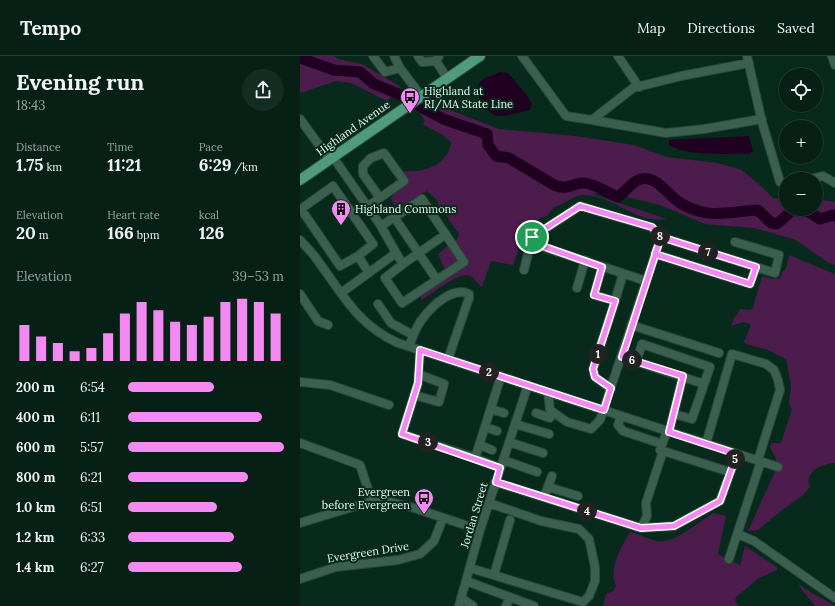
<!DOCTYPE html>
<html lang="en">
<head>
<meta charset="utf-8">
<style>
  body { margin:0; font-family:Lora,serif; background:#142d23; color:#f1f3f6; height:100vh; display:flex; flex-direction:column; font-size:15px; white-space:nowrap }
  * { box-sizing:border-box; margin:0 }
  p { font-size:13px; color:#98a3a1 }
  .icon { flex:none; width:22px; height:22px; fill:none; stroke:currentColor; stroke-width:2; stroke-linecap:round; stroke-linejoin:round }
  .map { position:relative; flex:1; overflow:hidden }
  .panel { display:flex; flex-direction:column; background:#062016; width:300px }
  .panel>* { flex:none }
  .fabs { position:absolute; left:479px; top:12px; display:grid; gap:8px }
  .fabs a { display:grid; place-items:center; width:44px; height:44px; border-radius:50%; background:#062016; box-shadow:0 1px 3px #0004,0 0 0 1px #273e35; font-size:20px }
  .pin { position:absolute; display:grid; place-items:center; width:34px; height:34px; color:#fff; margin:-17px; border:2px solid #fff; border-radius:50%; box-shadow:0 1px 4px #0007 }
  .km { position:absolute; width:20px; height:20px; margin:-10px; border-radius:50%; background:#222; color:#fff; font-size:11px; line-height:20px; text-align:center }
  .round { display:grid; place-items:center; flex:none; width:42px; height:42px; border-radius:21px; background:#142d23 }
  .summary { display:flex; align-items:center; justify-content:space-between; height:68px; padding:0 16px }
  h1 { font-size:22px; font-weight:700; line-height:30px }
  .figures { display:grid; grid-template-columns:repeat(3,1fr); gap:6px; height:68px; padding:4px 16px }
  .figures div { display:grid; align-content:center }
  .figures b { font-size:17px; font-weight:700 }
  .figures small { font-size:11px; font-weight:400 }
  .figures p { font-size:11px }
  .chart { height:112px; padding:8px 16px }
  .chart p { display:flex; justify-content:space-between }
  .chart svg { width:100%; height:72px; margin-top:4px; stroke:#f38af2; stroke-width:6 }
  ul { padding:0 16px; list-style:none; font-size:13px }
  li { display:grid; grid-template-columns:64px 48px 1fr; align-items:center; height:30px }
  li i { height:10px; border-radius:5px; background:#f38af2 }
  header { display:flex; align-items:center; gap:24px; box-sizing:border-box; height:56px; padding:0 20px; background:#062016; border-bottom:1px solid #273e35 }
  header strong { font-size:19px }
  nav { display:flex; gap:22px; margin-inline-start:auto; font-size:14px }
  main { display:flex; flex:1; min-height:0 }
  .map>svg:first-child { display:block }
  .green { fill:#4c1c4d }
  .water { fill:#200021 }
  .lines { fill:none; stroke-linecap:round; stroke-linejoin:round }
  .river { stroke:#200021; stroke-width:11 }
  .minor-casing { stroke:#27473a; stroke-width:10 }
  .major-casing { stroke:#27473a; stroke-width:12 }
  .minor { stroke:#3c5f4f; stroke-width:8 }
  .major { stroke:#4f9b7b; stroke-width:10 }
  .route-casing { stroke:#fff; stroke-width:8 }
  .route { stroke:#f38af2; stroke-width:5 }
  .labels { text-anchor:middle; dominant-baseline:central; stroke-width:4; stroke-linejoin:round; paint-order:stroke }
  .poi-label { font-size:11px; fill:#e6f8ef; stroke:#082a1d; text-anchor:start }
  .street-label { font-size:11px; fill:#e6f8ef; stroke:#082a1d }
</style>
</head>
<body>
<header>
<strong>Tempo</strong>
<nav><a>Map</a><a>Directions</a><a>Saved</a></nav>
</header>
<main>
<section class="panel">
<div class="summary"><div><h1>Evening run</h1><p>18:43</p></div><a class="round"><svg class="icon" aria-label="share" viewBox="0 0 24 24"><path d="M12 15V3M7 8l5-5 5 5M5 13v7h14v-7"/></svg></a></div>
<div class="figures">
<div><p>Distance</p><b>1.75<small> km</small></b></div>
<div><p>Time</p><b>11:21</b></div>
<div><p>Pace</p><b>6:29<small> /km</small></b></div>
</div>
<div class="figures">
<div><p>Elevation</p><b>20<small> m</small></b></div>
<div><p>Heart rate</p><b>166<small> bpm</small></b></div>
<div><p>kcal</p><b>126</b></div>
</div>
<div class="chart"><p><span>Elevation</span>39–53 m</p>
<svg viewBox="0 0 160 44" preserveAspectRatio="none"><path d="M5 44V22M15 44V29M25 44V33M35 44V38M45 44V36M55 44V27M65 44V15M75 44V8M85 44V13M95 44V20M105 44V22M115 44V17M125 44V8M135 44V6M145 44V8M155 44V15"/></svg>
</div>
<ul>
<li><b>200 m</b>6:54<i style="width:55%"></i></li>
<li><b>400 m</b>6:11<i style="width:86%"></i></li>
<li><b>600 m</b>5:57<i style="width:100%"></i></li>
<li><b>800 m</b>6:21<i style="width:77%"></i></li>
<li><b>1.0 km</b>6:51<i style="width:57%"></i></li>
<li><b>1.2 km</b>6:33<i style="width:68%"></i></li>
<li><b>1.4 km</b>6:27<i style="width:73%"></i></li>
</ul>
</section>
<div class="map">
<svg width="535" height="550" viewBox="0 0 535 550">
  <rect width="100%" height="100%" fill="#082a1d"/>
  <path class="green" d="M0 0H34L38 3 62 8 101 31 87 45 51 27 36 25 0 37Z
    M142 51 199 73 276 80 334 89 367 101 418 107 442 114 462 131 473 142 486 143V153H516V143L535 146V209L527 206 496 184 454 172 405 168 360 149 323 140 303 136 292 138 367 163C337 169 312 138 282 139 272 140 264 149 254 151L247 160 240 162 235 169 224 178 213 209 191 205 182 231C177 228 174 220 168 219 156 218 131 238 121 245V240L146 216 138 198C145 194 148 187 157 184L159 178 138 148 137 144 127 135 100 150 94 149 91 142 98 132 100 117C108 114 114 116 122 114 137 111 149 102 151 86L143 79 122 68 125 65 120 57 130 61Z
    M489 199 535 218V407C523 407 503 416 510 431L503 439 482 454 458 474 448 475 476 413V403L470 391 471 387H481L492 353 489 348 491 330 486 303 468 294 446 288 444 286 451 269C442 263 440 268 431 270L435 260 437 259 440 253 450 254 453 252 462 220 474 223 480 222 482 216 486 213Z
    M414 457 426 460 418 498 440 509 445 490 477 511V514L459 522 436 541 435 545 439 550H303L306 538 313 535 316 530C308 513 321 491 330 476 339 478 348 483 357 485 376 488 398 465 414 457Z
    M500 529C511 538 525 543 535 550H515L499 530Z"/>
  <path class="water" d="M200 16 208 17 226 38 232 48 230 54C220 56 209 60 199 60 187 59 170 36 181 25 185 21 195 19 200 16Z
    M449 80 453 95 450 98C429 97 387 101 369 89V84Z"/>
  <g class="lines">
    <path class="river" d="M0 2 34 14 60 16 74 28 101 39
      M107 43 143 63 187 78 188 89 196 100 209 102 254 129C267 134 269 129 282 127 290 126 310 137 317 141 327 136 330 126 341 123 356 119 368 139 379 146 406 164 427 156 457 154 465 158 467 168 477 168L494 153
      M495 153 509 156 520 163 533 159 535 160"/>
    <defs>
      <path id="minor" d="M73 0 85 16 100 12
        M94 0 100 12 121 40
        M118 0 122 6 136 5 139 0
        M222 0 266 60 292 64
        M318 0 339 31
        M447 0 462 66 480 126 486 128
        M532 0 535 9
        M136 5 147 22
        M449 7 381 20 333 32 292 64 366 77 404 73 462 63
        M0 63 30 104
        M33 101 81 170
        M510 123 523 120 535 127
        M67 151 104 125 84 97 71 102 63 110V118L80 142
        M52 158 66 148
        M94 161 137 224
        M0 184C6 191 13 197 18 205 44 240 57 268 98 287L478 411
        M355 198 450 228 456 211
        M58 200 40 210 1 153 33 130 73 188 58 200 69 217
        M103 208 146 178
        M302 211 294 239 315 245 323 218
        M224 214 231 186
        M346 225 243 191 231 186 233 181 280 150 351 171 361 181 475 217 479 199 435 186
        M277 232 285 204
        M41 237 96 197 103 208 85 222 102 247 164 206 122 143 81 170 96 197
        M0 238 18 265 28 269
        M78 248 91 267 113 279
        M331 269 419 297
        M109 290C113 281 116 270 123 262 132 250 153 230 169 238V242L148 303
        M120 294 118 327 102 378 175 402
        M322 301 404 328
        M336 306 342 288 410 311 392 363 374 358
        M0 326 30 329 89 349
        M311 333 295 321 293 313 315 245
        M248 336 250 354 267 366 291 373 300 364 361 181
        M114 339 139 346 144 328 118 318
        M191 353 204 357
        M236 357 250 362 252 357
        M321 360 318 369 323 375 362 388
        M215 368 249 378
        M185 371 197 375
        M367 375 360 394 430 416
        M369 376 383 320
        M209 386 243 397
        M0 387 60 409 72 445
        M406 388 432 298 466 308 474 314 478 324 480 334 458 404
        M180 389 192 394
        M203 404 237 416
        M200 412 175 402 201 320
        M195 426 341 472 374 470 420 445 437 398
        M248 431 278 440
        M244 441 252 420
        M0 467 79 443 114 452 180 474
        M341 472 347 460 346 447 363 395
        M438 478 454 485 535 542
        M429 503 461 405
        M170 512 283 546 289 540 295 525V511L289 483 279 473 241 465 189 447
        M194 519 210 464
        M0 523 36 511 98 504 120 498 134 485 143 462
        M166 525 234 550
        M161 542 173 550
        M159 550 180 474 228 329
        M206 550 210 541"/>
      <path id="major" d="M0 124 180 0"/>
    </defs>
    <use href="#minor" class="minor-casing"/>
    <use href="#major" class="major-casing"/>
    <use href="#minor" class="minor"/>
    <use href="#major" class="major"/>
  </g>
  <g class="lines">
    <defs>
      <path id="route" d="M232 181 231 186 302 211 294 239 315 245 293 313 295 321 311 332 304 354 120 294 118 327 102 378 200 412 196 426 341 472 374 470 420 445 437 398 369 376 383 320 322 301 361 181 456 211 450 228 355 198 361 181 352 171 280 150 232 181"/>
    </defs>
    <use href="#route" class="route-casing"/>
    <use href="#route" class="route"/>
  </g>
  <defs>
    <symbol id="bus-pin" viewBox="-11 -11 22 30"><path d="M0 17L-7.5 6A9.5 9.5 0 1 1 7.5 6Z" fill="#f38af2" stroke="#082a1d"/><path d="M-5-6H5V4H4V6H2V4H-2V6H-4V4H-5ZM-3.5-4V0h7V-4ZM-3.5 1.2v1.5H-2V1.2ZM2 1.2v1.5H3.5V1.2Z" fill="#111"/></symbol>
    <symbol id="building-pin" viewBox="-11 -11 22 30"><path d="M0 17L-7.5 6A9.5 9.5 0 1 1 7.5 6Z" fill="#f38af2" stroke="#082a1d"/><path d="M-4-6H4V6H1V3H-1V6H-4ZM-2.5-4.3h1.7v1.8h-1.7ZM.8-4.3h1.7v1.8H.8ZM-2.5-1h1.7V.8h-1.7ZM.8-1h1.7V.8H.8Z" fill="#111"/></symbol>
  </defs>
  <g fill-rule="evenodd">
    <use href="#bus-pin" x="99" y="30" width="22" height="30"/>
    <use href="#building-pin" x="30" y="142" width="22" height="30"/>
    <use href="#bus-pin" x="113" y="431" width="22" height="30"/>
  </g>
  <g class="labels">
    <g class="poi-label">
      <text x="124" y="35">Highland at<tspan x="124" dy="13">RI/MA State Line</tspan></text>
      <text x="55" y="153">Highland Commons</text>
      <text x="110" y="436" text-anchor="end">Evergreen<tspan x="110" dy="13">before Evergreen</tspan></text>
    </g>
    <g class="street-label">
      <text transform="translate(53 72) rotate(-35)">Highland Avenue</text>
      <text transform="translate(174 459) rotate(-73)">Jordan Street</text>
      <text transform="translate(68 496) rotate(-9)">Evergreen Drive</text>
    </g>
  </g>
</svg>
<div class="fabs">
<a><svg class="icon" aria-label="locate" viewBox="0 0 24 24"><circle cx="12" cy="12" r="6"/><path d="M12 2v4M12 18v4M2 12h4M18 12h4"/></svg></a>
<a>+</a>
<a>−</a>
</div>
<div class="pin" style="left:232px;top:181px;background:#1e9e55"><svg class="icon" aria-label="arrive" viewBox="0 0 24 24"><path d="M6 21V4h12l-3 4 3 4H6"/></svg></div>
<b class="km" style="left:298px;top:298px">1</b>
<b class="km" style="left:189px;top:316px">2</b>
<b class="km" style="left:128px;top:386px">3</b>
<b class="km" style="left:287px;top:455px">4</b>
<b class="km" style="left:435px;top:403px">5</b>
<b class="km" style="left:332px;top:304px">6</b>
<b class="km" style="left:408px;top:196px">7</b>
<b class="km" style="left:360px;top:180px">8</b>
</div>
</main>
</body>
</html>
